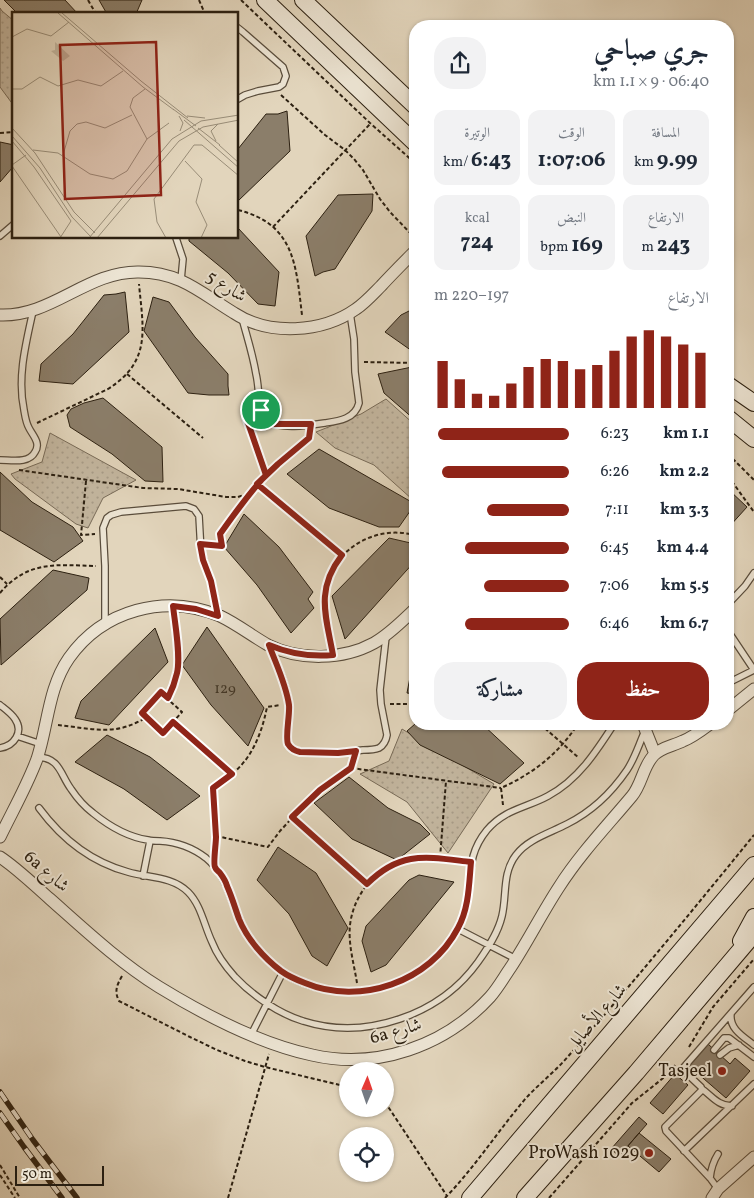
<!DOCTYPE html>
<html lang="ar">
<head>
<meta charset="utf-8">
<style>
  body { margin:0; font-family:Vollkorn,Amiri,serif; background:#f2f2f3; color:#1f2937; direction:rtl; height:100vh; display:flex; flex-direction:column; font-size:19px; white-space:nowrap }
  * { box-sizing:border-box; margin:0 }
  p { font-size:16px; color:#747a83 }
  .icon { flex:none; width:28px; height:28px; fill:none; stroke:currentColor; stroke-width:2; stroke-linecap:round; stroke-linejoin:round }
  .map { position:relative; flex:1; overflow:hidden; direction:ltr }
  .drawer { position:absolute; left:409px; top:20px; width:325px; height:710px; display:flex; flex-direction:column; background:#fff; border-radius:20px; box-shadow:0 1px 4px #0004; direction:rtl }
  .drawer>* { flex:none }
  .needle { width:32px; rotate:2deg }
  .fabs { position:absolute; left:339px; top:1062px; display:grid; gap:10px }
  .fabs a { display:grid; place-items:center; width:55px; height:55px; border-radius:50%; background:#fff; box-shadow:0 1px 4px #0004; font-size:25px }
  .scale { position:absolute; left:15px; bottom:12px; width:89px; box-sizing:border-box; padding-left:5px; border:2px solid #2c2011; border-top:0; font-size:14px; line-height:18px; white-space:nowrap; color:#2c2011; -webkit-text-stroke:4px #ece4d3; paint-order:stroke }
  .pin { position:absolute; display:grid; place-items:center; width:42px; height:42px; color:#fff; margin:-21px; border:2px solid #fff; border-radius:50%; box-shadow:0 1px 5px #0007 }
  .round { display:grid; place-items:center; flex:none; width:52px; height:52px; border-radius:20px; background:#f2f2f3 }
  .summary { display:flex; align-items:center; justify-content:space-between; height:85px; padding:0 25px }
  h1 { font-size:28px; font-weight:700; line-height:38px }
  .metrics { display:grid; grid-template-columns:repeat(3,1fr); gap:8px; height:85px; padding:5px 25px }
  .metrics div { display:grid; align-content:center; border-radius:12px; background:#f2f2f3; text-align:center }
  .metrics b { font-size:21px; font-weight:700 }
  .metrics small { font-size:14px; font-weight:400 }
  .metrics p { font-size:14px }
  .chart { height:140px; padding:10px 25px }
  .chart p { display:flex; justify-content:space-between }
  .chart svg { width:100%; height:90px; margin-top:5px; stroke:#8f2418; stroke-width:6 }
  .button { display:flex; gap:10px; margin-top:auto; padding:10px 25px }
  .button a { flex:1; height:58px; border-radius:20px; background:#8f2418; color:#fff; font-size:20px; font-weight:700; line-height:58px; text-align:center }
  .button a+a { background:#f2f2f3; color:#1f2937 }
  ul { padding:0 25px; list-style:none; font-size:16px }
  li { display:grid; grid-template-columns:80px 60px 1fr; align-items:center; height:38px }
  li i { height:12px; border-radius:6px; background:#8f2418 }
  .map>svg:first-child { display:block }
  .grass { fill:url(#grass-dots); stroke:#786b58 }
  .building { fill:#8b7e6a; stroke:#2c2011 }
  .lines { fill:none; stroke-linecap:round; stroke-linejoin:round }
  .lane-casing { stroke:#5a4d3c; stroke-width:8 }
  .street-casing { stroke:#5a4d3c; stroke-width:13 }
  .secondary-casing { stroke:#2c2011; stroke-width:18 }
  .path { stroke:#2c2011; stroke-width:2; stroke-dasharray:4 2.5; stroke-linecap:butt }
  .lane { stroke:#ece4d3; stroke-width:5.5 }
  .street { stroke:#ece4d3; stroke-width:11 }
  .secondary { stroke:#ece4d3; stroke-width:16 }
  .rail-casing { stroke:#2c2011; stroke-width:5.5 }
  .rail { stroke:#ece4d3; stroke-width:4; stroke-dasharray:11; stroke-linecap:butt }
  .route-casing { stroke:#fff; stroke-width:10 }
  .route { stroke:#8f2418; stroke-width:6 }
  .poi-dot { fill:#8f2418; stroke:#ece4d3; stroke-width:2 }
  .labels { text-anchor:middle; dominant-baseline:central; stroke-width:4; stroke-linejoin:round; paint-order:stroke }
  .number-label { font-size:15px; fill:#443827 }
  .street-label { font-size:18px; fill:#2c2011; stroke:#ece4d3 }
  .poi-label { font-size:18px; fill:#2c2011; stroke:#ece4d3; text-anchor:end }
  .inset-road { fill:none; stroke:#998d78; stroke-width:1 }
  .view { fill:#8f2418; fill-opacity:0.15; stroke:#8f2418; stroke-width:2.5 }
  .inset-edge { fill:none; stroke:#2c2011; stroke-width:2.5 }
</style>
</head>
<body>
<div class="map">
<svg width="754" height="1198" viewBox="0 0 754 1198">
  <defs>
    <pattern id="grass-dots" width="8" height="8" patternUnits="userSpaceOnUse" patternTransform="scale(1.25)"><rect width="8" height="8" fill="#c3b69f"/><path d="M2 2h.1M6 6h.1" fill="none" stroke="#a89c88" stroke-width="1.8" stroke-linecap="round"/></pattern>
  </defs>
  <rect width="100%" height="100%" fill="#e2d5bc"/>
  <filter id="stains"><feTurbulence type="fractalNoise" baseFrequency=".004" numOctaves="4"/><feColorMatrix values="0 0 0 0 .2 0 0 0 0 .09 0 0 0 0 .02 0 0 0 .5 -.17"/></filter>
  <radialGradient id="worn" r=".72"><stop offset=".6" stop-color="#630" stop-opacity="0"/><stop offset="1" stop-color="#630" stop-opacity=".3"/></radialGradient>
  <path class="grass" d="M0 8 2 11 14 21V106L0 87Z
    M386 399 415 425V498L413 500 374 465 335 448 316 432 361 414Z
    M50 433 136 480 103 498 88 528 76 524 15 479 11 474 42 462Z
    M402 729 494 784 448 853 407 802 360 774 389 761Z"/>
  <path class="building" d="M4 0H65L78 14H18Z
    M99 0H142L136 14H107Z
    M287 111 290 151 238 201V149L266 114H278Z
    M0 142 14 145 13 167 0 182Z
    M373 194 372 211 335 269 323 272 315 276 306 236 338 195Z
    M238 228 279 272 275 306 258 304 228 273 189 241V238H238Z
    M125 292 129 332 73 384 39 381 41 364 73 334 104 295 116 294Z
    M153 297 169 302 195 337 228 374V386L229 395H209L188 393 144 331Z
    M415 308V348L412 351 385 332 401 315Z
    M412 367 415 368V420L384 393 378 374Z
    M103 398 162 447 163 482 145 481 112 454 70 427 67 415 71 409 84 403Z
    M319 449 415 504 399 527H379L329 508 287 474Z
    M0 472 32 502 73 527 83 541 54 562 0 530Z
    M728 489 747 507 728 528Z
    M244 514 279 547 313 592 308 599 314 608 291 633 257 585 224 547Z
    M389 538 415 544V561L345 639 332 596Z
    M53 570 89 578 87 590 1 665 0 619Z
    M207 627 264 708 248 746 211 705 182 665Z
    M155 628 168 662 109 725 75 718 81 701Z
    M415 669V694L407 693 411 672Z
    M415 724H482L524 763 500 784 420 745 407 731Z
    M107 735 150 757 200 796 167 820 124 789 75 762Z
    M349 777 388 808 420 824 430 834 397 860 352 839 314 803Z
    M278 847 316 873 348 928 327 966 312 956 289 914 257 880Z
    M419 875 454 882 386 965 371 972 362 941 366 926 409 880Z
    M708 1044 730 1064 735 1058 750 1071 726 1098 689 1066Z
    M675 1074 688 1085 663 1114 650 1103Z
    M639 1117 647 1124 619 1156 611 1149Z
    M639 1133 671 1159 659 1172 628 1146Z"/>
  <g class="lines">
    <defs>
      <path id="lane" d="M238 28 243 32 283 67 286 76 283 84 279 87 258 91 245 95 238 99
        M0 236 14 224
        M176 238 183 259 181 280
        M242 318C247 337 253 355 256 374 259 386 258 400 262 412 263 416 265 419 268 421 280 430 311 425 325 423 339 421 355 419 359 403L355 372 354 339 350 313
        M0 460C11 460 29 464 35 452 41 443 33 436 29 428 26 423 25 416 24 410 17 377 26 343 33 311
        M728 604 745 586 754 573
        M105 624V566L103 528 107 518 111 515 121 512 186 506 194 509 199 516 201 552 211 581 219 616
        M728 631 754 670
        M269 646C277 665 287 685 289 705 290 716 285 736 288 744 291 749 295 751 301 752 322 753 342 753 363 750 368 750 374 750 379 748 384 745 386 741 387 735L381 704 380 690 386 637
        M728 683 754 670
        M0 705C5 709 11 713 15 719 24 732 14 746 0 748
        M17 736 41 744
        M38 757C60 758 60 774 71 789 77 798 85 807 93 813 109 826 128 837 148 840 152 841 156 841 160 841 177 842 193 848 206 858 232 880 230 908 247 934 256 948 269 963 283 973 331 1004 400 995 439 954 454 939 465 917 468 896 471 870 469 852 487 830 505 809 526 808 548 796 578 780 596 752 614 724
        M39 808C62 839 91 862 128 872 148 878 172 876 188 892 201 905 204 925 212 942 217 955 226 967 235 977 252 995 279 1014 303 1021 366 1041 440 1015 478 962 488 948 498 933 502 916 507 895 502 873 516 855 528 839 550 833 567 824 591 812 612 792 627 770 635 758 639 744 645 731
        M143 876 150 841
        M458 929 516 959
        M731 1014C729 1029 744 1037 754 1045
        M251 1035 283 972
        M714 1050 724 1038H729L754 1057
        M720 1055 729 1048 739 1045
        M702 1089C712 1096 718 1106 732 1106
        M684 1151 754 1084
        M710 1178C711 1168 713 1162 718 1154
        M718 1189 710 1178 666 1131 665 1127 702 1090 701 1087 684 1071V1067L754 987"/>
      <path id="street" d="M0 315C52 317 87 271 139 272 180 272 201 293 234 313 269 336 322 333 356 309 365 303 373 294 381 286 392 274 404 262 415 251
        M728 710 754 689
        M643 724 655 754
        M0 837C12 812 27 786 37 759 48 726 48 688 69 658 103 610 165 593 220 616 237 624 252 636 268 645 300 661 343 660 374 643 390 634 402 621 415 609
        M0 857C18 869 34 885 50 899 85 930 119 962 159 987 203 1014 261 1044 312 1055 377 1070 445 1046 490 997 498 988 504 977 511 967 528 941 542 913 559 887 580 854 607 826 632 796 642 784 643 766 654 755 662 747 673 746 683 741 693 737 702 730 710 724
        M712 1198 718 1189 754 1157"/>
      <path id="secondary" d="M265 0 415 143
        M303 0 415 106
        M728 385 754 403
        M728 418 754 439
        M741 941 754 917
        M470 1198 754 865
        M525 1198 636 1073 754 934"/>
    </defs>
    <use href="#lane" class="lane-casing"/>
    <use href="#street" class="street-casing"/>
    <use href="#secondary" class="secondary-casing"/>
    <path class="path" d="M88 0 96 14
      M199 0 205 14
      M241 0 370 123 415 163
      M281 95 325 135 345 150 354 159 363 170 380 199 390 212 415 238
      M0 133 14 132
      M238 210C295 224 296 266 302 315
      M273 227 371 123
      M364 362 415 363
      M127 374 203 438
      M254 413 246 417 266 475
      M37 423 108 389C152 361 143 329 139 284
      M728 454 754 480
      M19 470 143 488 178 489 226 497H238L249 493
      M728 476 754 512
      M86 481 81 535 95 534
      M258 484 342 555
      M209 545H222L220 534 242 502 257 484 278 464 309 438V434
      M0 577 7 584
      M0 593C28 560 57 565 96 566
      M331 643C328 628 323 612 325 597 327 563 354 537 388 533 397 532 406 533 415 535
      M161 693 182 712 163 733 142 713Z
      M167 698C172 689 177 680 178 669 180 652 176 635 175 618
      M390 704H415
      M173 722 232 774
      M540 724 579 758
      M58 725C80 727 106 734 128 726 134 724 140 721 146 718
      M351 768 501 788
      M503 805 501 788C534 773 558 754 578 724
      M292 817 367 884
      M216 836 268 847 280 831 306 803 335 779 351 768 353 759
      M215 855 216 836 213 788C219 783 226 779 232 774 253 757 262 732 267 707L281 705
      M440 858 446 781
      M122 976C117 985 114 991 119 1001L190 1037 217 1050 245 1061 265 1067 348 1087
      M357 983C354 964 348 944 350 925 354 891 380 863 414 858 430 855 447 859 464 861
      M689 1047 713 1007 754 959
      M385 1102 447 1196
      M0 1165 20 1198
      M0 1175 15 1198
      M228 1198 269 1054
      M445 1198C475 1167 498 1131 526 1098 538 1085 552 1074 564 1061 629 988 692 911 754 835
      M549 1198 632 1103 667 1075 675 1065"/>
    <use href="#lane" class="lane"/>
    <use href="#street" class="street"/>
    <use href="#secondary" class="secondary"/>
    <defs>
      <path id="rail" d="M0 1092 33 1140 77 1198
        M0 1113 24 1147 62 1198"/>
    </defs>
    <use href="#rail" class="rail-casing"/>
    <use href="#rail" class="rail"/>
  </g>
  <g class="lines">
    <defs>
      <path id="route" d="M261 410 246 417 266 475C249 493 235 513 220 534L222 546 200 544 203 560 211 581 218 616 196 609 173 606C175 624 181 656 177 673 175 682 172 690 168 698L161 692 142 713 163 733 173 722 232 774 213 788C214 804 215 821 216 837 216 844 213 863 215 867 216 870 218 871 220 873 223 877 226 882 227 886 232 897 235 908 239 919 247 939 264 958 281 971 288 976 297 980 305 983 360 1006 430 982 458 928 469 908 469 884 471 862 427 857 401 850 367 884L292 817 320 790 351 768 356 751 338 753 300 752C295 751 291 749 288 744 285 737 290 715 289 705 286 684 276 664 269 645 290 654 310 657 333 655 326 616 315 590 342 555L257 484 278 464 309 438 311 424H275C267 422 263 418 261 410"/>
    </defs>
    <use href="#route" class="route-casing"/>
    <use href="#route" class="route"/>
  </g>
  <g class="poi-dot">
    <circle cx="722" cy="1071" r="5"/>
    <circle cx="649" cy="1153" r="5"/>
  </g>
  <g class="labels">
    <g class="number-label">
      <text x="225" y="689">129</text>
    </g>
    <g class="street-label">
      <text transform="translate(226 287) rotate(33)">شارع 5</text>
      <text transform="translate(46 872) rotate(41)">6a شارع</text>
      <text transform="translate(597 1018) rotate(-49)">شارع الأصايل</text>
      <text transform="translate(396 1032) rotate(-16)">6a شارع</text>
    </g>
    <g class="poi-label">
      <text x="712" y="1071">Tasjeel</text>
      <text x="639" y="1153">ProWash 1029</text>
    </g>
  </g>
  <g transform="translate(12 12)">
    <rect width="226" height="226" fill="#e2d5bc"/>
    <path d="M43 30 58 44 51 49 39 39 43 38Z" fill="#c3b69f"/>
    <path class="inset-road" d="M46 1 131 75 162 98M50 1 129 69 176 106M0 25 15 17 39 24 57 10M0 77H10L28 65 46 74 66 68 89 74 111 59M133 77 121 86 118 95 135 127M161 97 184 114M167 104 171 111 168 119M175 104 193 106M172 108 227 156M0 116 23 141 62 200 83 221M186 116 208 133M0 124 28 156 60 205 79 225M0 129 22 155 59 209 48 226M204 129 199 119 206 112M207 133 227 151M21 138 46 141 78 162 101 167 115 159 135 127 157 111M51 143 58 119 65 112 74 110 93 116 120 103M173 149 190 167 184 190 195 213 189 226M0 153 14 143M0 154 49 225M77 226 160 127 189 109 227 103M85 226 167 129 191 115 227 108M154 226 145 210 142 187 182 133H190L227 164"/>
    <path class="view" d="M144 30 149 183 53 187 48 33Z"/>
    <rect width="226" height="226" class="inset-edge"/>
  </g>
  <rect width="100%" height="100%" filter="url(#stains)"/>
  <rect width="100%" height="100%" fill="url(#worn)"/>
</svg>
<div class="fabs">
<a><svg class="needle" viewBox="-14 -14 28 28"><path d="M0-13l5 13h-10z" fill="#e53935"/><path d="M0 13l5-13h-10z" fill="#747a83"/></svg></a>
<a><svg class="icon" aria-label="locate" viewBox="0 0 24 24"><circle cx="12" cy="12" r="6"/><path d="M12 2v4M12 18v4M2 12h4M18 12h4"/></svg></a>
</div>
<div class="scale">50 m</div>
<div class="pin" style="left:261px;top:410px;background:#1e9e55"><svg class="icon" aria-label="arrive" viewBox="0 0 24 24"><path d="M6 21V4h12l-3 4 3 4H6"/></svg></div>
<section class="drawer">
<div class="summary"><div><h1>جري صباحي</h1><p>06:40 · 9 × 1.1 km</p></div><a class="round"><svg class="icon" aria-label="share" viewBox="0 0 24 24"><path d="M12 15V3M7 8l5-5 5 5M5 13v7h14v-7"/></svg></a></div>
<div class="metrics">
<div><p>المسافة</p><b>9.99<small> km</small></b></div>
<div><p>الوقت</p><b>1:07:06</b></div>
<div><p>الوتيرة</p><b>6:43<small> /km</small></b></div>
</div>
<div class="metrics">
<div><p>الارتفاع</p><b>243<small> m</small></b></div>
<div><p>النبض</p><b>169<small> bpm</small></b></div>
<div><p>kcal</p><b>724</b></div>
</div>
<div class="chart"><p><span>الارتفاع</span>197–220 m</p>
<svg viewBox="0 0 160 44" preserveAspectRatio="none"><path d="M5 44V21M15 44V30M25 44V37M35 44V38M45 44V32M55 44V24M65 44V20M75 44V21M85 44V25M95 44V23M105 44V16M115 44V9M125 44V6M135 44V9M145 44V13M155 44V17"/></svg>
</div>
<ul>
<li><b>1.1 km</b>6:23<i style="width:97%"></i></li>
<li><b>2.2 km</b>6:26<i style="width:94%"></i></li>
<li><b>3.3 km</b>7:11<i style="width:61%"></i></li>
<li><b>4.4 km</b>6:45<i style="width:77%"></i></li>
<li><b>5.5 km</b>7:06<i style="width:63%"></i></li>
<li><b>6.7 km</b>6:46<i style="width:77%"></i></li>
</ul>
<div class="button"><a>حفظ</a><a>مشاركة</a></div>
</section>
</div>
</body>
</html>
